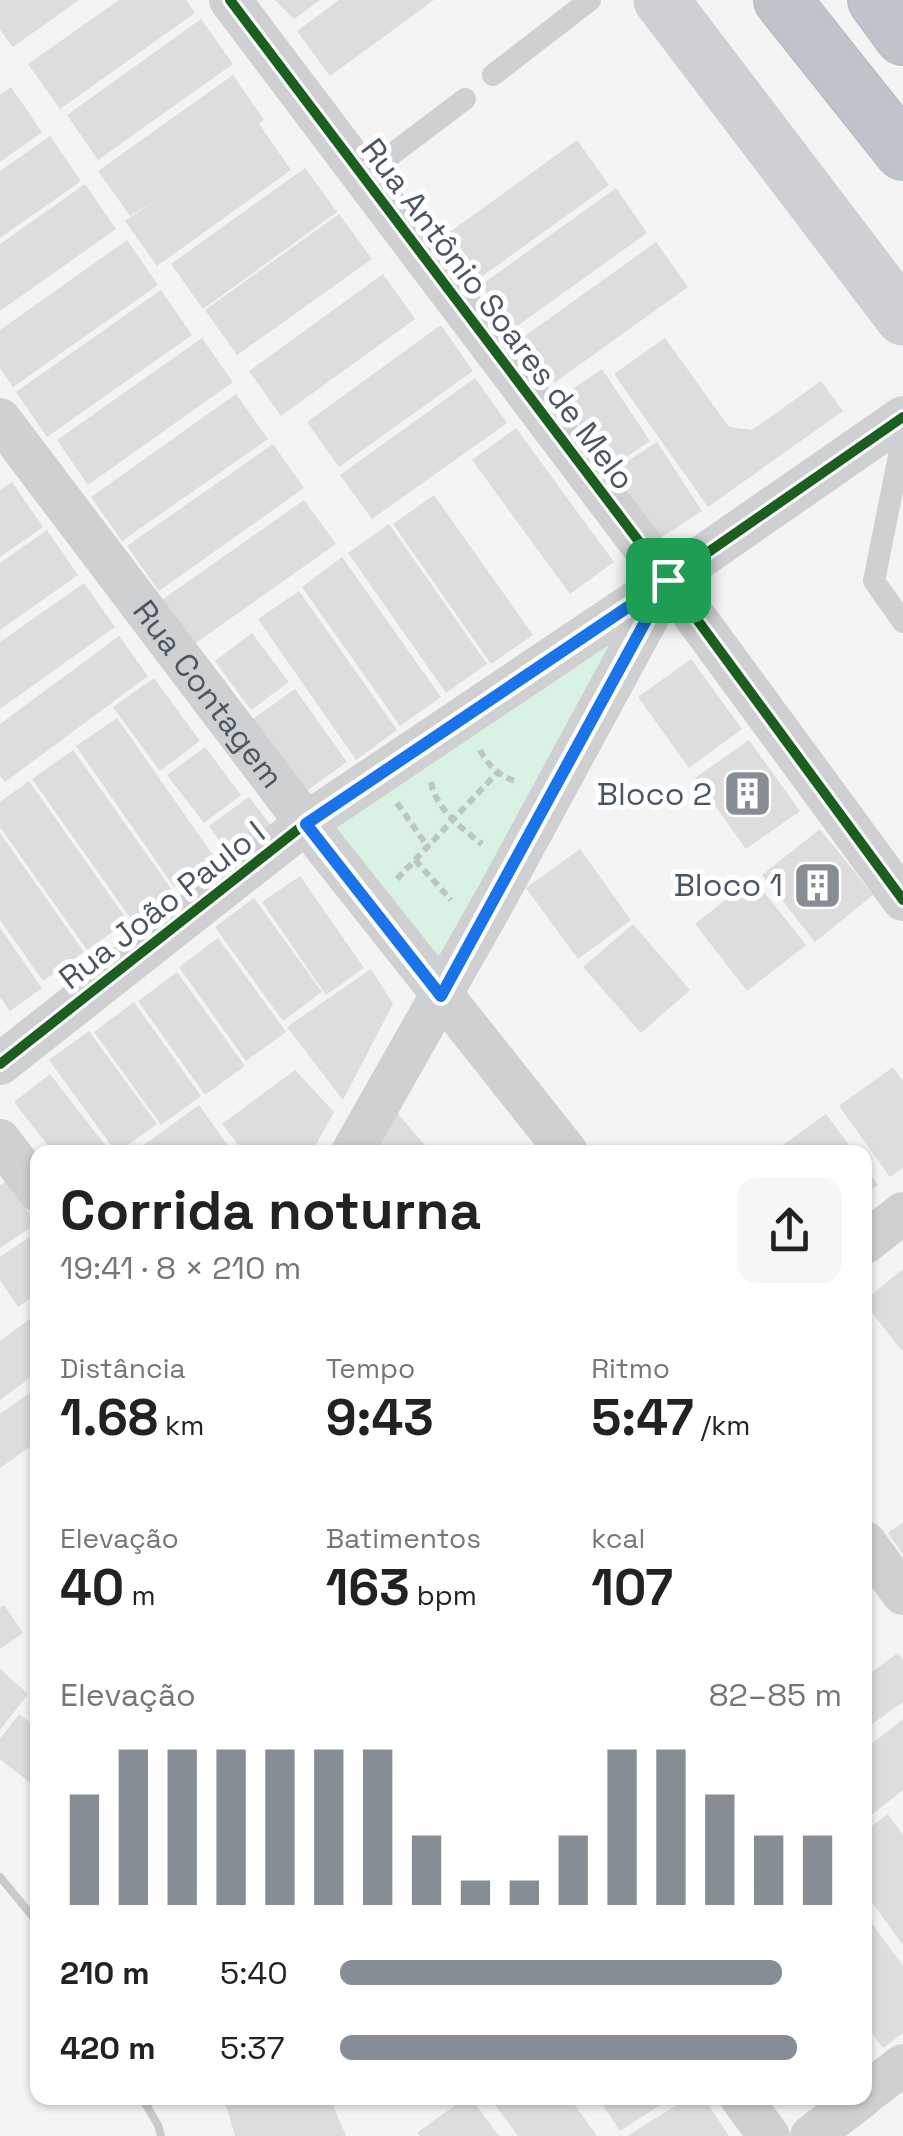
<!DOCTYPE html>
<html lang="pt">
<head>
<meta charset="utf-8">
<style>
  body { margin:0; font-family:"Space Grotesk",sans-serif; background:#f6f6f6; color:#222; height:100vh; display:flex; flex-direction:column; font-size:38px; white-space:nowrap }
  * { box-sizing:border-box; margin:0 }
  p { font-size:32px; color:#767676 }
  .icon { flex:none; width:55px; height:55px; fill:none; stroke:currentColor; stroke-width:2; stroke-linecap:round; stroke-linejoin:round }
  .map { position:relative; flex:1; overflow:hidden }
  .drawer { position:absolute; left:30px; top:1145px; width:842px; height:960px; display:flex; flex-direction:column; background:#fff; border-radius:20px; box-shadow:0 2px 8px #0004 }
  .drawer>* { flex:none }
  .pin { position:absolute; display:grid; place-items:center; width:85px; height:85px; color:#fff; margin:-42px; border-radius:20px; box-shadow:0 5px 15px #0006 }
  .round { display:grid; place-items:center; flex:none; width:105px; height:105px; border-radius:20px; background:#f6f6f6 }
  .overview { display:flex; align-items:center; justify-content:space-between; height:170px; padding:0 30px }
  h1 { font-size:55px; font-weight:800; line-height:75px }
  .stats { display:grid; grid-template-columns:repeat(3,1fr); gap:15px; height:170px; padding:10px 30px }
  .stats div { display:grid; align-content:center }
  .stats b { font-size:50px; font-weight:800 }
  .stats small { font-size:28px; font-weight:400 }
  .stats p { font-size:28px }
  .chart { height:280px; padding:20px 30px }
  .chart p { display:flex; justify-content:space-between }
  .chart svg { width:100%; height:180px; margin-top:10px; stroke:#868d94; stroke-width:6 }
  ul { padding:0 30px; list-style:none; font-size:32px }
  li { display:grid; grid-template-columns:160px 120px 1fr; align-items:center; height:75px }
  li i { height:25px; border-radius:12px; background:#868d94 }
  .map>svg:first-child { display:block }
  .green { fill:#d9f2e3 }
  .building { fill:#ddddde }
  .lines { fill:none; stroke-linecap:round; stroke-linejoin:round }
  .highway-casing { stroke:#b9bec3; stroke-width:58 }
  .path { stroke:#bcc7c4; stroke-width:6; stroke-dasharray:8 5; stroke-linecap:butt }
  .lane { stroke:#ced0d2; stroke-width:22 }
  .street { stroke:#ced0d2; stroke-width:42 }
  .secondary { stroke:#ced0d4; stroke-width:55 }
  .highway { stroke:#bec4c9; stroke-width:55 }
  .rail { stroke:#c9cacc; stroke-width:8 }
  .cycleway-casing { stroke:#fff; stroke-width:16 }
  .cycleway { stroke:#1b5e20; stroke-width:10 }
  .route-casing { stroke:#fff; stroke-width:20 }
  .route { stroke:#1a73e8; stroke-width:12 }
  .labels { text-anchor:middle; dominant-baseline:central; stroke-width:10; stroke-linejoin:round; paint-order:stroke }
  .street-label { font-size:32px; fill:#4a5661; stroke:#fff }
  .poi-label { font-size:32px; fill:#4a5661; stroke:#fff; text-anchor:end }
</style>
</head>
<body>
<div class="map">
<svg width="903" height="2136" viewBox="0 0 903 2136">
  <rect width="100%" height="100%" fill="#f4f4f4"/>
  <path class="green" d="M638 612 438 983 328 829Z"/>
  <path class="building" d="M0 0H79L13 47 0 30Z
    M119 0H186L195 13 60 109 28 64Z
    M275 0H320L294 19Z
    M339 0H434L330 76 297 31Z
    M201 19 233 64 98 160 67 115Z
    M233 75 264 120 259 124 291 170 157 266 125 221 158 198 130 216 98 171Z
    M11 87 42 132 0 162V95Z
    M50 136 81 181 0 238V171Z
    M577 140 609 185 474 282 443 237Z
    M305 168 337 212 203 309 171 264Z
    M85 184 116 229 0 311V244Z
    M616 188 647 233 513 329 481 285Z
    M339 214 372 259 237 355 205 310Z
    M127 240 158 285 13 387 0 368V330Z
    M656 242 688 287 554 383 522 338Z
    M383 274 415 319 281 416 249 371Z
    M161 290 192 335 47 437 16 392Z
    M441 325 473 371 339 467 307 422Z
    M202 338 233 382 88 485 57 440Z
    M665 338 729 427 752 430 821 381 843 411 708 507 614 374Z
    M602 369 650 441 608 469 561 397Z
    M475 378 507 423 372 519 340 475Z
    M236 394 268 439 122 541 91 497Z
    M516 428 614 562 570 594 472 460Z
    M657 442 702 511 659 539 614 470Z
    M273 444 304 488 159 591 127 546Z
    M12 482 43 527 0 557V490Z
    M434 495 533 635 491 664 393 524Z
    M304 500 336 544 190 647 159 602Z
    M389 524 487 664 446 693 348 553Z
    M47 530 78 575 0 630V563Z
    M342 557 441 697 400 726 302 587Z
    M84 583 115 627 0 709V642Z
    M299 591 397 730 356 760 258 619Z
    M252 633 289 682 251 710 215 661Z
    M119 636 148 676 5 782 0 776V724Z
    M691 659 742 729 689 768 638 697Z
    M154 678 200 741 160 771 113 707Z
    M295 689 347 762 305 792 253 719Z
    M117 718 215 858 174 887 76 746Z
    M749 740 800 811 746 849 695 778Z
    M205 747 241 795 204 823 167 775Z
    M73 750 172 890 131 919 32 779Z
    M29 781 128 921 87 950 0 827V802Z
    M249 797 273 828 232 859 209 826Z
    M820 829 873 895 815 942 762 875Z
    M0 833 84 952 43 981 0 920Z
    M580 849 631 920 578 959 526 888Z
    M300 876 364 968 326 995 262 902Z
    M753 878 806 945 747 991 695 924Z
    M254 898 322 992 283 1021 215 927Z
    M633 924 690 990 641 1033 583 967Z
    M0 928 42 988 10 1011 0 997Z
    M218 938 286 1032 246 1061 179 967Z
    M371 969 393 1004 343 1100 287 1027Z
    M177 972 245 1066 205 1095 138 1001Z
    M134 1002 201 1096 161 1125 94 1032Z
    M89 1031 157 1124 118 1152H116L49 1060Z
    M893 1067 903 1081V1168L890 1177 839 1106Z
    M295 1070 334 1112 312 1152H244L222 1124Z
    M50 1074 105 1145 96 1152H53L14 1102Z
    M199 1105 229 1147 222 1152H134Z
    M393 1108 431 1152H370Z
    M826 1114 854 1152H773Z
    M865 1167 878 1185 865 1194Z
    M7 1181 36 1224 0 1248V1186Z
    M38 1231V1293L18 1307 0 1280V1257Z
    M903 1269V1352L865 1304V1300Z
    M38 1313V1372L0 1400V1341Z
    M38 1387V1441L0 1468V1414Z
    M903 1522V1555L888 1533Z
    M4 1605 23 1633 0 1649V1608Z
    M898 1653 903 1660V1702L865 1729V1677Z
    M0 1669 28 1694 0 1730Z
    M19 1714 38 1728V1783L35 1787 0 1759V1739Z
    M903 1719V1790L865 1820V1749Z
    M888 1814 903 1835V1945L865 1893V1831Z
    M865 1914 903 1966V2033L883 2048 865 2024Z
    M224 2098H330L346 2136H235Z
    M465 2098H471L499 2136H420L417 2133Z
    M490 2098H570L597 2136H518Z
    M598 2098H671L620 2131Z
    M688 2098H704L729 2136H627Z"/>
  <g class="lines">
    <defs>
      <path id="highway" d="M782 0 903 152
        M876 0 903 37"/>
    </defs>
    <use href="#highway" class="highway-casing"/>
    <path class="path" d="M480 750C488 766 501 778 519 782
      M431 782C436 809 461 828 482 844
      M397 803 428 847
      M415 860 451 900
      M397 879 498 772"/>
    <path class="lane" d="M493 75 590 0
      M363 176 465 99
      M903 436 874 581 903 622"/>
    <g class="street">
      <path d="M230 0 668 580 903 900"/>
      <path id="s1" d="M0 419 306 823 567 1152"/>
      <path d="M0 1064 306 823 668 580 903 417"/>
      <path d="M0 1140 38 1191"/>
      <path d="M352 1152 496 898 664 588"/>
      <path d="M865 1243 903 1213"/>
      <path d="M865 1542 903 1594"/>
      <path d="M865 2094 903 2065"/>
      <path d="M741 2098 769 2136"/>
      <path d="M811 2136 861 2098"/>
    </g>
    <path class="secondary" d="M661 0 903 318"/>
    <use href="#highway" class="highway"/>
    <path class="rail" d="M0 1877 38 1923
      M142 2098 158 2125 161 2136"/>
    <defs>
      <path id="cycleway" d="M230 0 668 580 903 900
        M0 1064 306 823 668 580 903 417"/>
    </defs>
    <use href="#cycleway" class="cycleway-casing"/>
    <use href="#cycleway" class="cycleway"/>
  </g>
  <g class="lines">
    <defs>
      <path id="route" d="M668 580 441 996 306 824Z"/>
    </defs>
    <use href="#route" class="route-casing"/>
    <use href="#route" class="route"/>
  </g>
  <defs>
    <symbol id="building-square" viewBox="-11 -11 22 22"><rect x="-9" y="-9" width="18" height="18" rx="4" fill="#868d94" stroke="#fff"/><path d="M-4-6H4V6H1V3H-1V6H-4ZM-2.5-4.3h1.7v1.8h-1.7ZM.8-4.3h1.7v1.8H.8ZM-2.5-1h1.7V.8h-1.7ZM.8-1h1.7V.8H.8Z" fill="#fff"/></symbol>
  </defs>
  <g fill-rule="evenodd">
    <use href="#building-square" x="720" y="766" width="55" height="55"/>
    <use href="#building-square" x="790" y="858" width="55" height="55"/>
  </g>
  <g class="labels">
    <g class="street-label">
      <text transform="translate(498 314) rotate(53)">Rua Antônio Soares de Melo</text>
      <text stroke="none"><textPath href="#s1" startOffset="345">Rua Contagem</textPath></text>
      <text transform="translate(162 905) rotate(-38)">Rua João Paulo I</text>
    </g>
    <g class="poi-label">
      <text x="712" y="794">Bloco 2</text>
      <text x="783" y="885">Bloco 1</text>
    </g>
  </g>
</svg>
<div class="pin" style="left:668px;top:580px;background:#1e9e55"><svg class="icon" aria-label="arrive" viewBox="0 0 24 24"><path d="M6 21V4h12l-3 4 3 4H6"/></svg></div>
<section class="drawer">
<div class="overview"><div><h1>Corrida noturna</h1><p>19:41 · 8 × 210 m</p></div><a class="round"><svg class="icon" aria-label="share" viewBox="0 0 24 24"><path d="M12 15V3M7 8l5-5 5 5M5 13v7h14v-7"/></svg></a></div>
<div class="stats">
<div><p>Distância</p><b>1.68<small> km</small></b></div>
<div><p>Tempo</p><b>9:43</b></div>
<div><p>Ritmo</p><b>5:47<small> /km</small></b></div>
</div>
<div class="stats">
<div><p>Elevação</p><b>40<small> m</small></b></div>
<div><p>Batimentos</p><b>163<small> bpm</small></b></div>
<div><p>kcal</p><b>107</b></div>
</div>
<div class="chart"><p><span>Elevação</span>82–85 m</p>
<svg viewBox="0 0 160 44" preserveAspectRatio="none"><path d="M5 44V17M15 44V6M25 44V6M35 44V6M45 44V6M55 44V6M65 44V6M75 44V27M85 44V38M95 44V38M105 44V27M115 44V6M125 44V6M135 44V17M145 44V27M155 44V27"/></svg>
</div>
<ul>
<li><b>210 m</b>5:40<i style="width:88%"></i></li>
<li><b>420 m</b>5:37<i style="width:91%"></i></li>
</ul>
</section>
</div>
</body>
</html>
